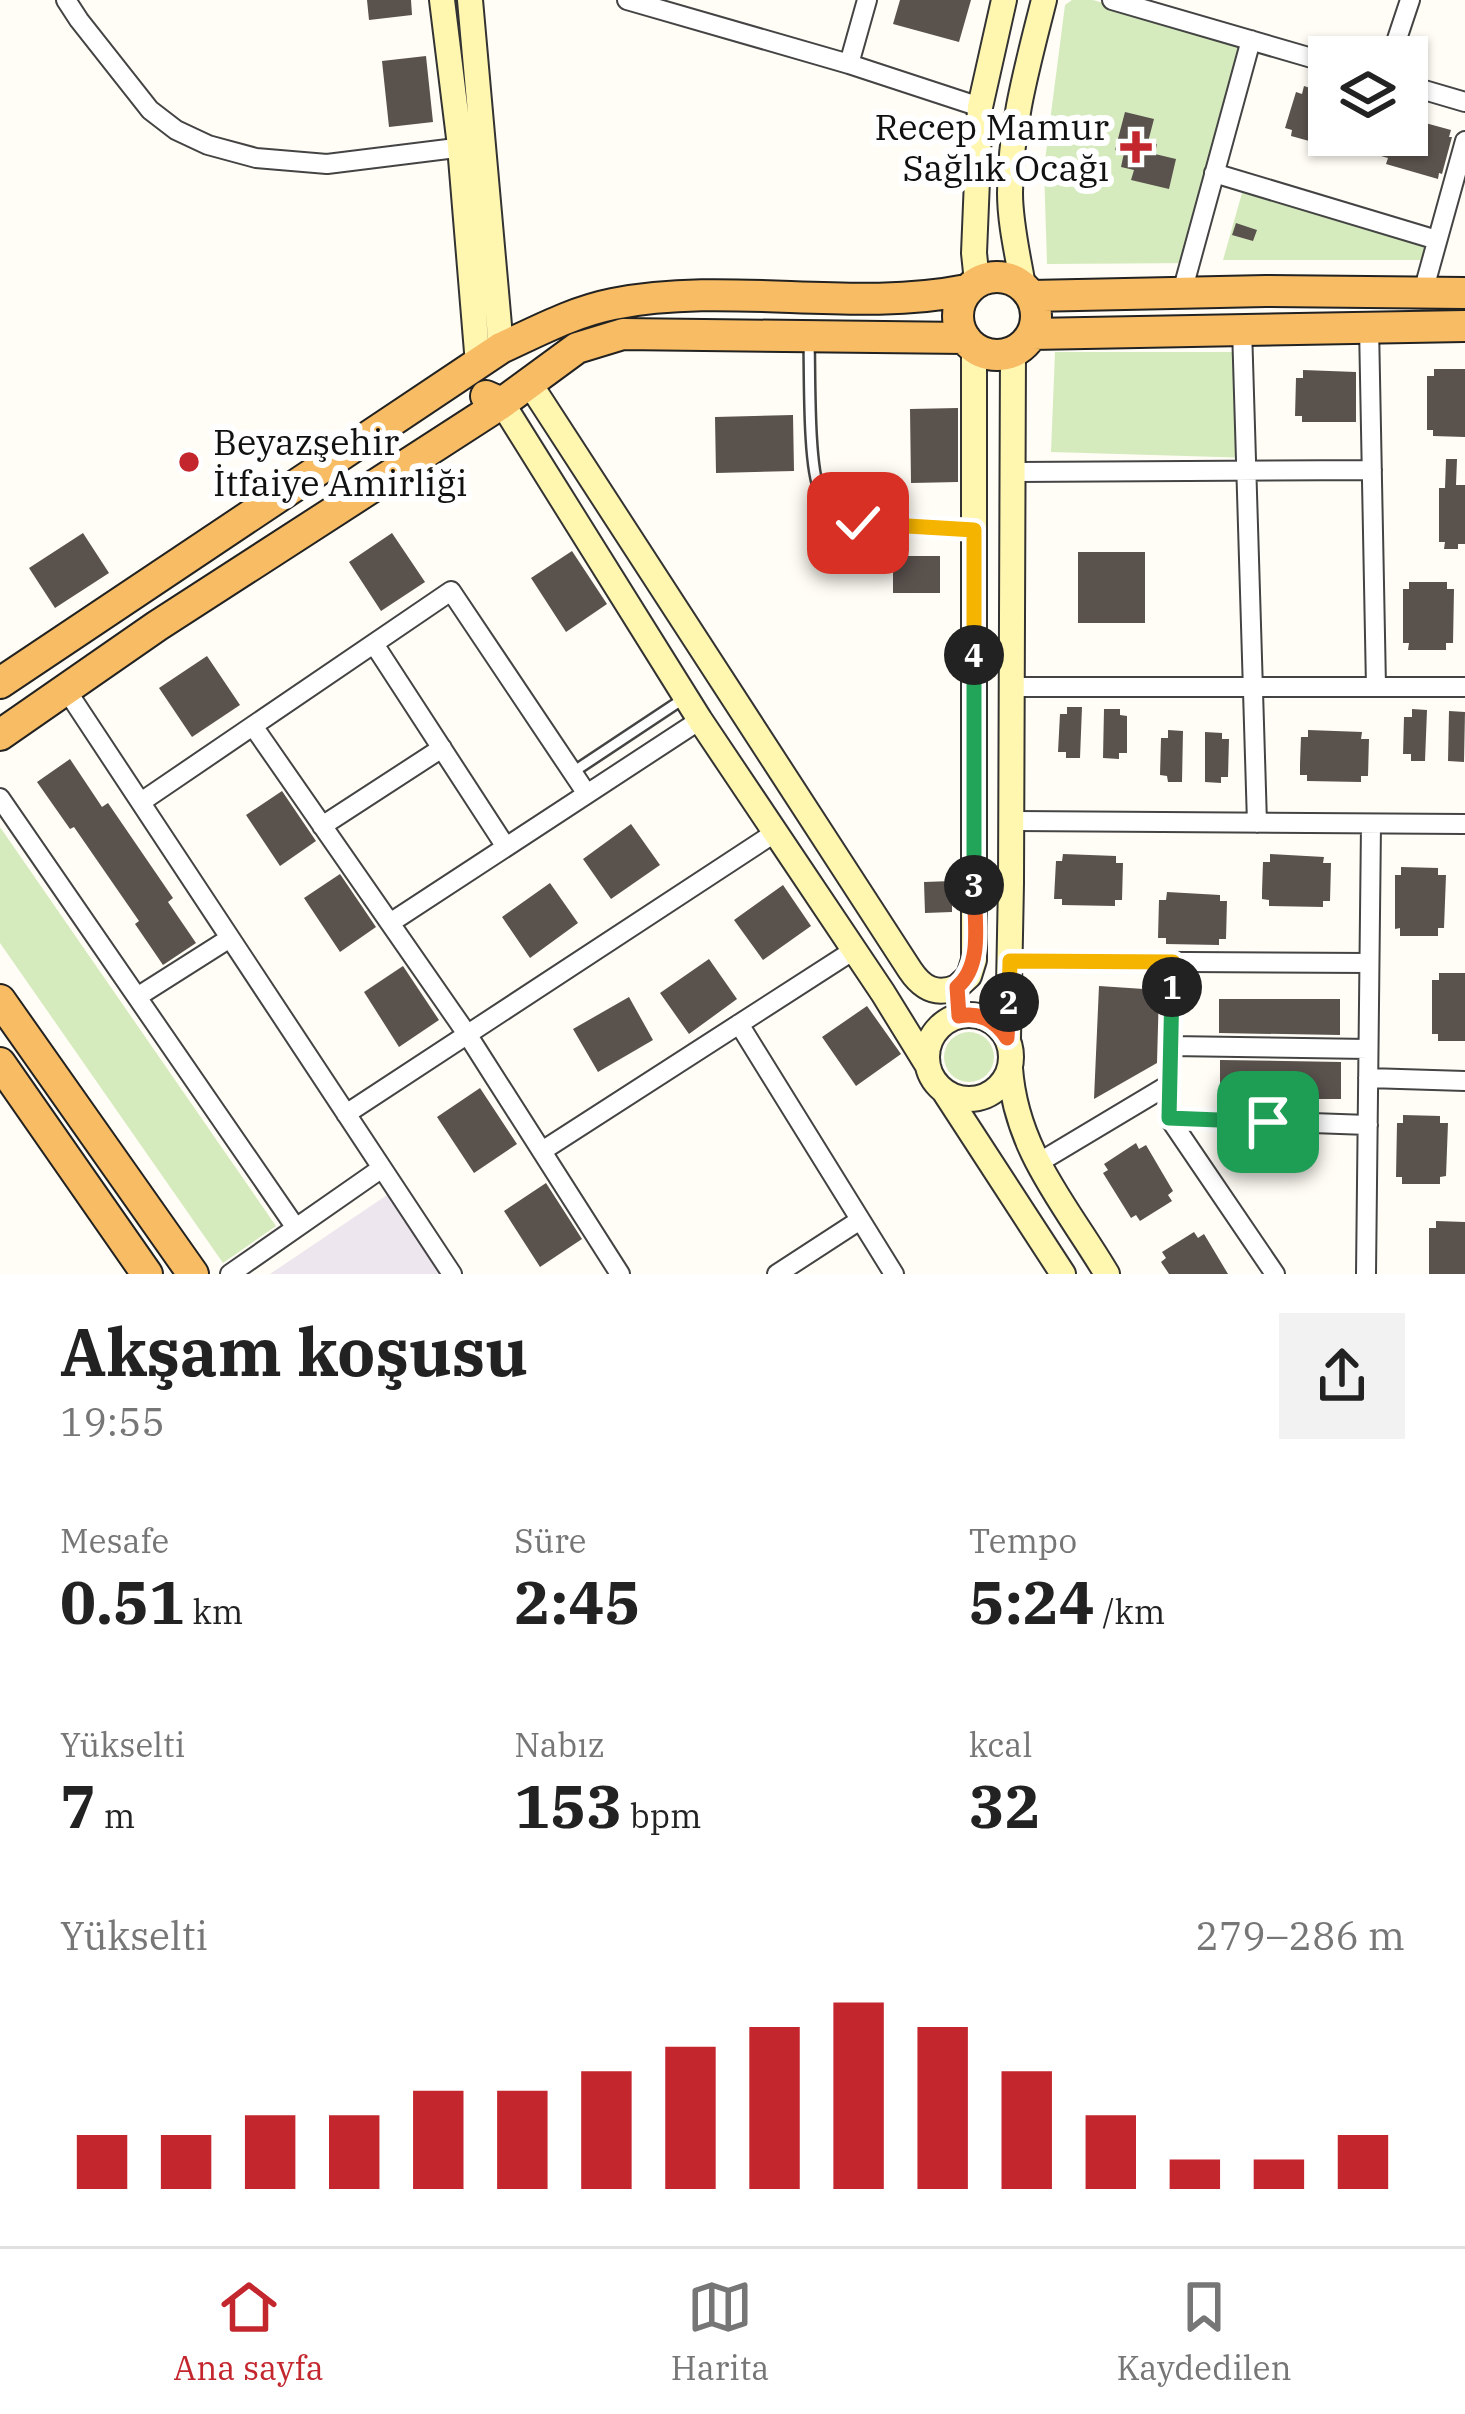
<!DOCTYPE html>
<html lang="tr">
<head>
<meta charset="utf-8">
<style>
  body { margin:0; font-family:"IBM Plex Serif",serif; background:#f2f2f2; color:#222; height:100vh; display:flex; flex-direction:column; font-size:45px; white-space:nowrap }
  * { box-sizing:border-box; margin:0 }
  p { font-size:39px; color:#767676 }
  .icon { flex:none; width:66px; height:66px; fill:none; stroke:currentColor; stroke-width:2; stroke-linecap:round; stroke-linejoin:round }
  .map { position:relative; height:1274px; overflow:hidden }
  .panel { display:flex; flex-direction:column; background:#fff; flex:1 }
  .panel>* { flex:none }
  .fabs { position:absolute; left:1308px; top:36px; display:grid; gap:24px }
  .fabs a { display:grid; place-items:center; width:120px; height:120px; border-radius:0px; background:#fff; box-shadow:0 3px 9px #0004; font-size:60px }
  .pin { position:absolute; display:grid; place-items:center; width:102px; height:102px; color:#fff; margin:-51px; border-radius:24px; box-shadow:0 6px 18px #0006 }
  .km { position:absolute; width:60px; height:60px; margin:-30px; border-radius:50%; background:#222; color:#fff; font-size:33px; line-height:60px; text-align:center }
  .round { display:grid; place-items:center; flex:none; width:126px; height:126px; border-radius:0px; background:#f2f2f2 }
  .overview { display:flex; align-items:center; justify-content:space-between; height:204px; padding:0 60px }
  h1 { font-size:66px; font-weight:700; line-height:90px }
  .metrics { display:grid; grid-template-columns:repeat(3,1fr); gap:18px; height:204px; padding:12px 60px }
  .metrics div { display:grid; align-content:center }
  .metrics b { font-size:60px; font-weight:700 }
  .metrics small { font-size:33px; font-weight:400 }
  .metrics p { font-size:33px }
  .chart { height:336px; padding:24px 60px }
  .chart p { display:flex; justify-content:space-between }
  .chart svg { width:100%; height:216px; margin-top:12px; stroke:#c4262e; stroke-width:6 }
  .dock { display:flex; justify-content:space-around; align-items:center; height:168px; border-top:3px solid #e0e0e0; background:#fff; font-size:33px; color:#767676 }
  .dock a { display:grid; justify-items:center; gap:6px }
  .dock .on { color:#c4262e }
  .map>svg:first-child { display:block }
  .industrial { fill:#eee6ef }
  .green { fill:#d5ebbd }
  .building { fill:#5a524d }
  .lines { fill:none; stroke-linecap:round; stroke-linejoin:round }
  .service-casing { stroke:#444; stroke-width:14 }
  .minor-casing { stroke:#444; stroke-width:22 }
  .secondary-casing { stroke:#333; stroke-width:28 }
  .trunk-casing { stroke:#222; stroke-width:34 }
  .service { stroke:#fff; stroke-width:9 }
  .minor { stroke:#fff; stroke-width:18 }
  .secondary { stroke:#fff6b0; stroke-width:24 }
  .trunk { stroke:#f7bc64; stroke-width:30 }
  .split-1-casing { stroke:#fff; stroke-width:24 }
  .split-2-casing { stroke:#fff; stroke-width:24 }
  .split-3-casing { stroke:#fff; stroke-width:24 }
  .split-4-casing { stroke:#fff; stroke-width:24 }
  .split-5-casing { stroke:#fff; stroke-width:24 }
  .split-1 { stroke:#22a559; stroke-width:15 }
  .split-2 { stroke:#f5b400; stroke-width:15 }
  .split-3 { stroke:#f0652b; stroke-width:15 }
  .split-4 { stroke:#22a559; stroke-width:15 }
  .split-5 { stroke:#f5b400; stroke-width:15 }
  .poi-dot { fill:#c4262e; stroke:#fff; stroke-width:4.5 }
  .labels { text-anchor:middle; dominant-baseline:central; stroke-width:12; stroke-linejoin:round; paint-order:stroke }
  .poi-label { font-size:36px; fill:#111; stroke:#fff; text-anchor:end }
</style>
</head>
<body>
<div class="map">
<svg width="1465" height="1274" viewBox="0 0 1465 1274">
  <rect width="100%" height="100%" fill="#fffdf5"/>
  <path class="industrial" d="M393 1191 456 1274H270Z"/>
  <path class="green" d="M1072 0H1093L1256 49 1197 263 1047 264 1044 168 1065 5Z
    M1246 179 1443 237 1436 260H1223Z
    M1055 352H1252L1253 458 1051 452Z
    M0 827 276 1226 223 1263 0 943Z
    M944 1057a25 25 0 1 1 50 0a25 25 0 1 1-50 0Z"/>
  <path class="building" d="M367 0H411L412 15 369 20Z
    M900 0H971L959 42 893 24Z
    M426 56 433 122 389 127 382 61Z
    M1304 86 1319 91 1317 98 1329 101V135H1347L1342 150 1291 136 1292 130 1285 128 1296 92 1302 94Z
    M1125 112 1154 119 1148 142 1157 144 1155 154 1176 159 1169 189 1131 180 1134 170 1121 167 1124 153 1115 150Z
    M1407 118 1451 130 1449 137H1452L1442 174 1439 173 1438 179 1386 164 1388 158 1381 156 1391 135H1407Z
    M1236 223 1257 230 1253 241 1232 235Z
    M1434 369H1465V437L1433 436V430H1427V376H1434Z
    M1303 370 1356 372V422H1302V416H1295L1296 378H1303Z
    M958 408V482L911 483 910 409Z
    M793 415 794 471 716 473 715 417Z
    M1446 459H1457L1456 485H1465V544H1458V549H1444L1445 542H1439V488H1445Z
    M83 533 109 573 55 608 29 568Z
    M392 533 425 582 381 611 349 562Z
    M572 551 607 604 566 632 531 578Z
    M1078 552H1145V623H1078Z
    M893 556H940V593H893Z
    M1409 582H1447V589H1454L1453 643H1446V650H1408L1409 643H1403V589H1409Z
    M207 656 240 705 192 737 159 688Z
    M1067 707H1082L1080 758H1066V752H1058L1060 714H1067Z
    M1104 709H1120V715L1127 716V753H1119V759L1103 758Z
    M1412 709 1427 710 1425 761H1411V754H1403L1404 717H1412Z
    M1449 711 1465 712 1464 762 1448 761Z
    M1168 730 1183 731 1182 782H1168L1167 776 1160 775 1161 738H1168Z
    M1308 730 1362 732 1361 739H1369L1368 776H1361V782L1307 781V775H1300V764L1301 737H1308Z
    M1205 732 1222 733V739H1229L1228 777H1221V783L1205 782Z
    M70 759 102 807 108 803 173 898 168 902 196 943 163 965 135 924 139 921 74 827 70 829 37 782Z
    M282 791 316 841 280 866 246 815Z
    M631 824 660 865 611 899 583 859Z
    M1063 854 1116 856V863H1123L1122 900H1115V906L1062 905V899H1054L1056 861H1062Z
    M1270 854 1324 857 1323 863H1331L1330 901H1323V907L1269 906V900L1262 899V891L1263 862H1270Z
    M1401 867 1438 868V875H1446L1444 928H1438V936H1400V928L1395 929V875H1401Z
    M340 874 376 927 340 952 304 898Z
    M952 881V912L925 913 924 882Z
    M550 883 578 923 530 958 502 917Z
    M783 885 811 926 763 960 734 920Z
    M1167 892 1220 895V901H1227L1226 939H1219V945L1166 944V938H1158L1159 900H1166Z
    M709 959 737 999 689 1034 660 993Z
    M403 966 439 1020 399 1047 364 992Z
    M1439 973H1465V1041H1438V1034H1432V980H1439Z
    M1099 986 1159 990 1157 1063 1094 1099Z
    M629 997 653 1040 598 1072 573 1029Z
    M1219 999H1340V1035L1219 1033Z
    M867 1006 901 1054 856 1086 822 1037Z
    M1220 1060 1341 1062V1099H1220Z
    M480 1088 517 1144 474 1173 437 1117Z
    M1403 1115 1440 1116V1123H1448L1446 1176 1440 1177V1184H1402V1177H1396L1397 1123H1403Z
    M1136 1143 1139 1149 1146 1145 1173 1191 1168 1195 1172 1201 1140 1221 1136 1215 1131 1218 1103 1173 1108 1170 1104 1164Z
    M546 1183 582 1239 540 1267 504 1211Z
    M1436 1221 1465 1222V1274H1429V1228H1436Z
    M1194 1232 1198 1238 1204 1234 1228 1274H1169L1161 1262 1166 1258 1162 1252Z"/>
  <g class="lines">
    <defs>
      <path id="service" d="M809 341C810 372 808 468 820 491 829 507 847 520 864 525L969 530
        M573 772 683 699"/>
      <path id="minor" d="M66 0 79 20 150 110 176 130 208 145 256 158 327 164 472 146
        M627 0 849 64 980 107
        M1112 0 1329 63
        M1391 57 1410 0
        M849 64 867 0
        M1407 85 1465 102
        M1214 173 1437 240
        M1182 292 1251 40
        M1423 292 1465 141
        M1369 326 1376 687
        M1242 328 1257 823
        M1013 472 1372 470
        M374 644 506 847
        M1012 687H1465
        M67 691 452 1274
        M253 726 467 1034 620 1274
        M0 798 296 1228
        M141 802 451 591 587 794
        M1011 821 1465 824
        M322 826 442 748
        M390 923 700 720
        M1010 961 1369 963
        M1173 962 1169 1118 1368 1125
        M137 997 230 938
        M739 1024 894 1274
        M1171 1046 1368 1049
        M1368 1078 1465 1081
        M346 1114 776 832
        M1169 1118 1275 1274
        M542 1151 854 950
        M1038 1163 1170 1084
        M230 1274 382 1168
        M777 1274 860 1220
        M1366 1274 1371 824"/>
      <path id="secondary" d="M442 0 460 146 478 364
        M470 0 501 348
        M977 282 974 253 980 107 1004 0
        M1023 286C1018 256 1010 224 1010 193 1010 127 1028 64 1044 0
        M530 384 910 970C922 988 936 996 957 987
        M502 403 700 720 883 993 928 1066
        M957 987 969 976 974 960V348
        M927 1057a42 42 0 1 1 84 0a42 42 0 1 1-84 0Z
        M1008 1038 1011 883 1013 352
        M1010 1068C1016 1151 1066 1205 1107 1274
        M944 1091 1063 1274"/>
      <path id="trunk" d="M958 316a39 39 0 1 1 78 0a39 39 0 1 1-78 0Z
        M1031 296 1266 291 1465 293
        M1032 334 1465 326
        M486 396 502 403 577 348 623 334 965 338
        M0 683 501 348C538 331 573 312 613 304 730 281 851 313 967 290
        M0 735 157 626 502 403
        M0 1000 193 1274
        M0 1063 147 1274"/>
    </defs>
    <use href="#service" class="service-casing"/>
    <use href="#minor" class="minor-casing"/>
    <use href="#secondary" class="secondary-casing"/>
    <use href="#trunk" class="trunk-casing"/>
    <use href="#service" class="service"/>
    <use href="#minor" class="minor"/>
    <use href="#secondary" class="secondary"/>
    <use href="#trunk" class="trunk"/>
  </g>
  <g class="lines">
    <defs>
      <path id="split-1" d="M1172 987 1169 1118 1268 1122"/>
      <path id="split-2" d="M1009 1002 1010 961 1173 962 1172 987"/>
      <path id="split-3" d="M974 885C974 918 984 965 957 987L959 1016C980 1012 995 1020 1007 1038L1009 1002"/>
      <path id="split-4" d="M974 655V885"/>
      <path id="split-5" d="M858 523 974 530V655"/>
    </defs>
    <use href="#split-1" class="split-1-casing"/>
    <use href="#split-2" class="split-2-casing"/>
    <use href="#split-3" class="split-3-casing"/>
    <use href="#split-4" class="split-4-casing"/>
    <use href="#split-5" class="split-5-casing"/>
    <use href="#split-1" class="split-1"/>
    <use href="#split-2" class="split-2"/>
    <use href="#split-3" class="split-3"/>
    <use href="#split-4" class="split-4"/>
    <use href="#split-5" class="split-5"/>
  </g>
  <g class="poi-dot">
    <path d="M1130 129h12v12h12v12h-12v12h-12v-12h-12v-12h12z"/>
    <circle cx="189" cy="462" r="12"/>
  </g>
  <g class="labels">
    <g class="poi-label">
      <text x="1109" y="126">Recep Mamur<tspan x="1109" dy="41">Sağlık Ocağı</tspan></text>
      <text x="213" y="441" text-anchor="start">Beyazşehir<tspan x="213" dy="41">İtfaiye Amirliği</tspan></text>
    </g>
  </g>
</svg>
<div class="fabs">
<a><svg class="icon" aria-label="layers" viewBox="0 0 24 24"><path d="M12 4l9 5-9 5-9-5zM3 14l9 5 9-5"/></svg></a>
</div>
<div class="pin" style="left:1268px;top:1122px;background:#1e9e55"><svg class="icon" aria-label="arrive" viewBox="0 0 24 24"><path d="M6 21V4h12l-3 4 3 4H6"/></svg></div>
<div class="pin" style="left:858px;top:523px;background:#d93025"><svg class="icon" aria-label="check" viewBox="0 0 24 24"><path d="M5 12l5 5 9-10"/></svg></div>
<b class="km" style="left:1172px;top:987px">1</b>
<b class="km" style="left:1009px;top:1002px">2</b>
<b class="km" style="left:974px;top:885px">3</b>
<b class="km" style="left:974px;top:655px">4</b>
</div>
<section class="panel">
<div class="overview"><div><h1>Akşam koşusu</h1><p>19:55</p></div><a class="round"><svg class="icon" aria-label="share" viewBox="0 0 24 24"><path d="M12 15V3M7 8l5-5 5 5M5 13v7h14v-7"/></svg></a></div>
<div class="metrics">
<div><p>Mesafe</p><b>0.51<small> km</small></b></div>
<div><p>Süre</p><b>2:45</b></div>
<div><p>Tempo</p><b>5:24<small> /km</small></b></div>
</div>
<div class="metrics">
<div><p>Yükselti</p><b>7<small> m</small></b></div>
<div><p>Nabız</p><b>153<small> bpm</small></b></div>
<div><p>kcal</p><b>32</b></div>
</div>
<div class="chart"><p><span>Yükselti</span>279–286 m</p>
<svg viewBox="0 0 160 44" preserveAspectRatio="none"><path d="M5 44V33M15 44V33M25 44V29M35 44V29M45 44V24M55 44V24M65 44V20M75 44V15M85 44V11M95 44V6M105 44V11M115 44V20M125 44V29M135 44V38M145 44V38M155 44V33"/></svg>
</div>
</section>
<nav class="dock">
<a class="on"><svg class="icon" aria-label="home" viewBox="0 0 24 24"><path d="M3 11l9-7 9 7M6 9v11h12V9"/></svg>Ana sayfa</a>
<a><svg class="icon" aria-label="map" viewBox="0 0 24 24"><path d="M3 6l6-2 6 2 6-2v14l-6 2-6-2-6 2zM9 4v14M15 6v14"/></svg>Harita</a>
<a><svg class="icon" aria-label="saved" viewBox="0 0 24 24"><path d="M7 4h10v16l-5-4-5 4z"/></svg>Kaydedilen</a>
</nav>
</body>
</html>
